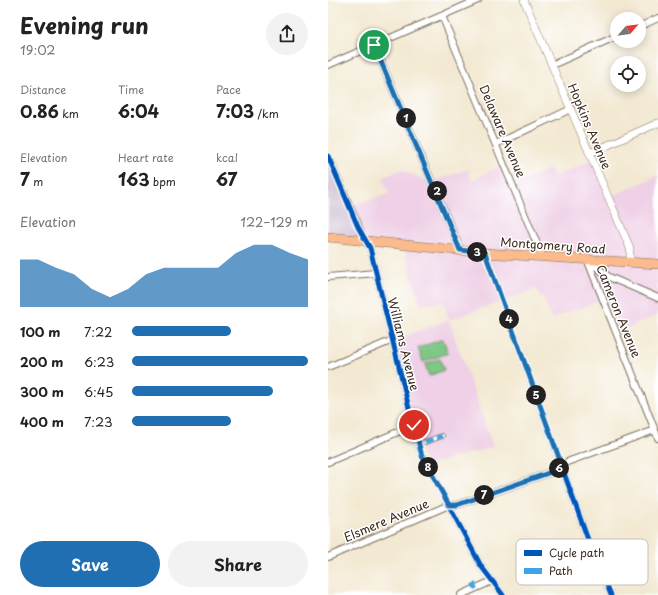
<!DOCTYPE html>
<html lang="en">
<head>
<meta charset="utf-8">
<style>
  body { margin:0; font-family:"Playpen Sans",sans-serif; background:#f2f2f2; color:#222; height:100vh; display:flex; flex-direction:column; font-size:15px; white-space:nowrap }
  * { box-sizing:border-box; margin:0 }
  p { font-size:13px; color:#767676 }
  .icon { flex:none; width:22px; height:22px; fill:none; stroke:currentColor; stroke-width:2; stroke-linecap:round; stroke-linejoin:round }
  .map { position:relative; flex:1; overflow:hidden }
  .drawer { display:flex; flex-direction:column; background:#fff; width:328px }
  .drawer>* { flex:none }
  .needle { width:26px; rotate:62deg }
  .fabs { position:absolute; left:282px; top:12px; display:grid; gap:8px }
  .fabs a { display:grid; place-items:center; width:36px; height:36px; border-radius:50%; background:#fff; box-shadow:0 2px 10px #0003; font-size:20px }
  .pin { position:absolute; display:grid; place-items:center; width:34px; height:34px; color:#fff; margin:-17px; border:2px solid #fff; border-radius:50%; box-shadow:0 1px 4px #0007 }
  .km { position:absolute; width:20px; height:20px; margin:-10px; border-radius:50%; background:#222; color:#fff; font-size:11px; line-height:20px; text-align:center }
  .round { display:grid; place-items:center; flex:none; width:42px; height:42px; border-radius:21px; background:#f2f2f2 }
  .overview { display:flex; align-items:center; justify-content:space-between; height:68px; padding:0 20px }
  h1 { font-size:22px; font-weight:700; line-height:30px }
  .stats { display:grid; grid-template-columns:repeat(3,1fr); gap:6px; height:68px; padding:4px 20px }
  .stats div { display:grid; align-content:center }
  .stats b { font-size:17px; font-weight:700 }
  .stats small { font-size:11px; font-weight:400 }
  .stats p { font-size:11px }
  .chart { height:112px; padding:8px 20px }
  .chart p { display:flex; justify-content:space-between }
  .chart svg { width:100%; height:72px; margin-top:4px; fill:#1f6fb2; opacity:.7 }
  .action { display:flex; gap:8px; margin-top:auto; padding:8px 20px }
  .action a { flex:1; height:46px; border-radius:24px; background:#1f6fb2; color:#fff; font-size:16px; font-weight:700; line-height:46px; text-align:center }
  .action a+a { background:#f2f2f2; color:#222 }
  ul { padding:0 20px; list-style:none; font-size:13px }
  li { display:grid; grid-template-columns:64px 48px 1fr; align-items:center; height:30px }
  li i { height:10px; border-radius:5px; background:#1f6fb2 }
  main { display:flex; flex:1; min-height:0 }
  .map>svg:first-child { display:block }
  .built { fill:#efd0e6 }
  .industrial { fill:#cdbed2 }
  .green { fill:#7ec886; stroke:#5c7952 }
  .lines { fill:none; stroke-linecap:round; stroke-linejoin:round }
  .pedestrian-casing { stroke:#7b6d5d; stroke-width:6 }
  .minor-casing { stroke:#7b6d5d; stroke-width:8 }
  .tertiary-casing { stroke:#7b6d5d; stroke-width:8 }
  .primary-casing { stroke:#7b6d5d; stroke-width:10 }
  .pedestrian { stroke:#fff; stroke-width:4.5 }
  .minor { stroke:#fff; stroke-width:6 }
  .tertiary { stroke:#fff; stroke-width:7 }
  .primary { stroke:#fbbb8d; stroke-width:9 }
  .quiet { stroke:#3fa3ea; stroke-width:4; stroke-dasharray:8 4; stroke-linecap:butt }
  .cycleway-casing { stroke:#fff; stroke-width:8 }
  .cycleway { stroke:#0057b8; stroke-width:5 }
  .route-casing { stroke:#fff; stroke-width:8 }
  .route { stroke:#1f6fb2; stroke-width:5 }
  .labels { text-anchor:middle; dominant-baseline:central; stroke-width:3; stroke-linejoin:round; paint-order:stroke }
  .street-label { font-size:12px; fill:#3b2a1e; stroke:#fff }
  .key { fill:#fff; stroke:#c4bfbc; stroke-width:1 }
  .key-label { font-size:11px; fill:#3b2a1e }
</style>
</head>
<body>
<main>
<section class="drawer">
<div class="overview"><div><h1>Evening run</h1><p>19:02</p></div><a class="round"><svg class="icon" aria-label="share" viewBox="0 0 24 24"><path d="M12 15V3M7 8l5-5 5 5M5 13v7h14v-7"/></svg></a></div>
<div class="stats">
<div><p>Distance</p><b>0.86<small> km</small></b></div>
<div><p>Time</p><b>6:04</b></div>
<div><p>Pace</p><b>7:03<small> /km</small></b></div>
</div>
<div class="stats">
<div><p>Elevation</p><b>7<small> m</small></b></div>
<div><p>Heart rate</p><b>163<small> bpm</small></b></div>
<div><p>kcal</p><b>67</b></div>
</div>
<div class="chart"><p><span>Elevation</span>122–129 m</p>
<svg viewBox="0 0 160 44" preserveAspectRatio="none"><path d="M0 44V15L10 15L20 20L30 24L40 33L50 38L60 33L70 24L80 20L90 20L100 20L110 20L120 11L130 6L140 6L150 11L160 15V44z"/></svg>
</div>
<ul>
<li><b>100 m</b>7:22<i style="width:56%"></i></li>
<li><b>200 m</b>6:23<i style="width:100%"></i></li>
<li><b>300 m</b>6:45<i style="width:80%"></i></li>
<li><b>400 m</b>7:23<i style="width:56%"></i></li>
</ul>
<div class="action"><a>Save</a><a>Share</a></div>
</section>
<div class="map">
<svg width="330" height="595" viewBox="0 0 330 595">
  <rect width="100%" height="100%" fill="#fff"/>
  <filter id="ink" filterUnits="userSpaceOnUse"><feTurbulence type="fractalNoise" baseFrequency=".025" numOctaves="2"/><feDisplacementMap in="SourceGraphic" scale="8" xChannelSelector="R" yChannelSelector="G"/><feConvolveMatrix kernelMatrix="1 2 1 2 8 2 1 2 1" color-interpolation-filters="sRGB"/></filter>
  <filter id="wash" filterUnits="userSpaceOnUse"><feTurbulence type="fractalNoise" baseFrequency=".012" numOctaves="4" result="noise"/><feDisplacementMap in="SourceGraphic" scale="16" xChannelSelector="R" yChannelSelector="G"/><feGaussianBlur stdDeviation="0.9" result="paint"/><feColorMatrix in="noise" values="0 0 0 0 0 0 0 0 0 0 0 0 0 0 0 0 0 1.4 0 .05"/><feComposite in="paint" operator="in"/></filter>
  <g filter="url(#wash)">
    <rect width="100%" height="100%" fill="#f3e9d2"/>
    <path class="built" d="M264 160 280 198 330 175V315L288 333 274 300 223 319 215 296 212 297 209 289 121 320 165 447 99 465 94 456 65 340 121 320 115 302 92 305 75 244 37 241 21 206 61 194 55 178 74 169 105 184V182L139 169 144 180 177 164 186 184 222 169 226 176Z"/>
    <path class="industrial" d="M0 156 37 241 0 237Z"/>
    <path class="green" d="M115 339 120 353 95 362 90 348Z
      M112 359 116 370 101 376 97 364Z"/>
  </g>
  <g filter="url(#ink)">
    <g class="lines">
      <defs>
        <path id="pedestrian" d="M97 442 114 436"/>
        <path id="minor" d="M114 16 214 256
          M311 27 330 18
          M46 45 132 249
          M0 65 150 0
          M224 65 289 36
          M168 144 243 109
          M0 156 37 241
          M157 253 259 537 283 595
          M259 259 330 438
          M260 260 281 277 330 298
          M0 277 48 273
          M0 367 65 340
          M0 462 86 425
          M0 557 121 505H129L229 470 239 462 327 430
          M133 595 164 581"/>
        <path id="tertiary" d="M196 0 302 248V262
          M262 153 330 123
          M37 241 42 248 91 449 153 566 175 595"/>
        <path id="primary" d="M0 237 157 253 330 264"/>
      </defs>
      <use href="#pedestrian" class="pedestrian-casing"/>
      <use href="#minor" class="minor-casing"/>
      <use href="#tertiary" class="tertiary-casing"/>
      <use href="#primary" class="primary-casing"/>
      <use href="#pedestrian" class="pedestrian"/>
      <use href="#minor" class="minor"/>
      <use href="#tertiary" class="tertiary"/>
      <use href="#primary" class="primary"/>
      <path class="quiet" d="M97 442 114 436
        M145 583 148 589"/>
      <defs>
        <path id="cycleway" d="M0 156 30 227 42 248 91 449 153 566 175 595
          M157 253 259 537 283 595"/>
      </defs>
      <use href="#cycleway" class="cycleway-casing"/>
      <use href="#cycleway" class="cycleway"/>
    </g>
  </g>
  <g class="lines" filter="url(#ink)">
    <defs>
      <path id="route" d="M46 45 132 250 157 253 234 466 229 470 129 505H121L94 456 86 425"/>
    </defs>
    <use href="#route" class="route-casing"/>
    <use href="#route" class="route"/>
  </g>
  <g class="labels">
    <g class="street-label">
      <text transform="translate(262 126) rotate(67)">Hopkins Avenue</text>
      <text transform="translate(175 131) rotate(67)">Delaware Avenue</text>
      <text transform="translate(225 245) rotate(4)">Montgomery Road</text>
      <text transform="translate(291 311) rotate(68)">Cameron Avenue</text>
      <text transform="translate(76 344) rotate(76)">Williams Avenue</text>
      <text transform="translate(58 520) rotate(-23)">Elsmere Avenue</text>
    </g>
  </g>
  <rect x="188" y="539" width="132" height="46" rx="6" class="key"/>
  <rect x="196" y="550" width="18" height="6" fill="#0057b8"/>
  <rect x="196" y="568" width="18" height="6" fill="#3fa3ea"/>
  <g class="key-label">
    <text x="221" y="557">Cycle path</text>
    <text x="221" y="575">Path</text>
  </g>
</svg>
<div class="fabs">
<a><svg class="needle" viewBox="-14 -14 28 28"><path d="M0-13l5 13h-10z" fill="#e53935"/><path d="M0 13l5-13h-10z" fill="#767676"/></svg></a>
<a><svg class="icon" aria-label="locate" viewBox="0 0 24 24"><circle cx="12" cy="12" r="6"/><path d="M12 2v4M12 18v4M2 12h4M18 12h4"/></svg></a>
</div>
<div class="pin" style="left:46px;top:45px;background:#1e9e55"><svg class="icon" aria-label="arrive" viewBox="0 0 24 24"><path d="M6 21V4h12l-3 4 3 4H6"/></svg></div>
<div class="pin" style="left:86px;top:425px;background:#d93025"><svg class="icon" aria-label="check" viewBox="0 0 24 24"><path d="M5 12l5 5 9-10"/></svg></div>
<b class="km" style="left:78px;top:118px">1</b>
<b class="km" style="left:109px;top:191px">2</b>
<b class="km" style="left:149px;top:252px">3</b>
<b class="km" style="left:181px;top:319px">4</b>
<b class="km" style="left:208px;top:395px">5</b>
<b class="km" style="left:231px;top:468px">6</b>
<b class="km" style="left:156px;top:495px">7</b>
<b class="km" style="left:100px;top:467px">8</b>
</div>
</main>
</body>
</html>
